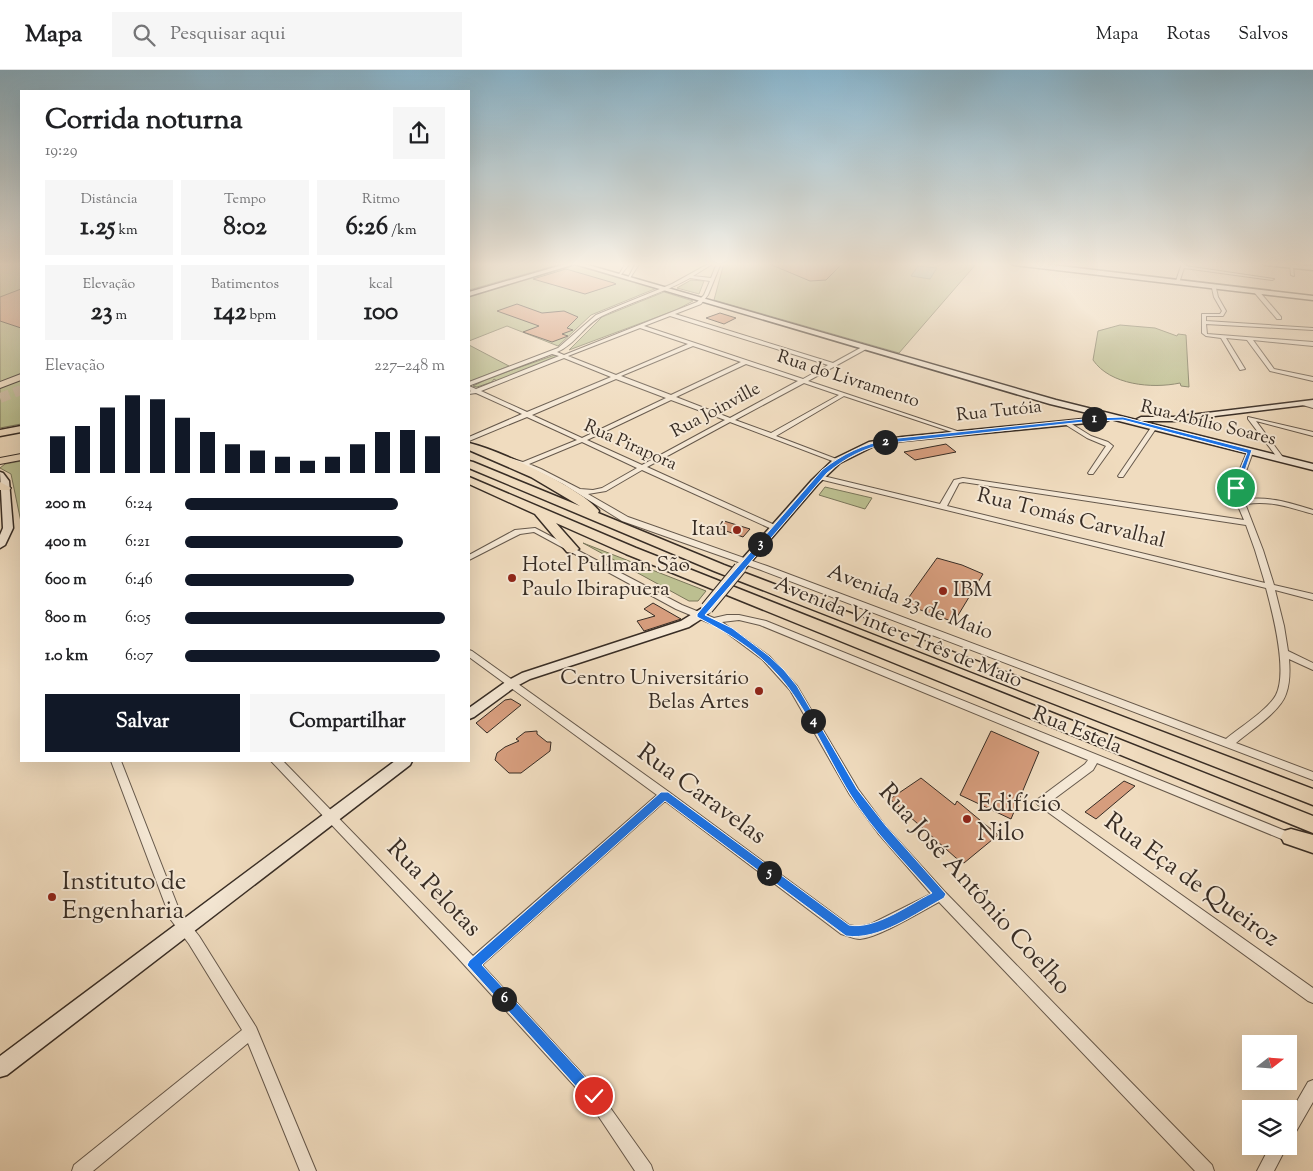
<!DOCTYPE html>
<html lang="pt">
<head>
<meta charset="utf-8">
<style>
  body { margin:0; font-family:"Sorts Mill Goudy",serif; background:#f6f6f6; color:#202124; height:100vh; display:flex; flex-direction:column; font-size:19px; white-space:nowrap }
  * { box-sizing:border-box; margin:0 }
  p { font-size:16px; color:#757577 }
  .icon { flex:none; width:28px; height:28px; fill:none; stroke:currentColor; stroke-width:2; stroke-linecap:round; stroke-linejoin:round }
  .map { position:relative; flex:1; overflow:hidden }
  .sheet { position:absolute; left:20px; top:20px; width:450px; height:672px; display:flex; flex-direction:column; background:#fff; border-radius:0px; box-shadow:0 5px 20px #0002 }
  .sheet>* { flex:none }
  .needle { width:32px; rotate:73deg }
  .fabs { position:absolute; left:1242px; top:965px; display:grid; gap:10px }
  .fabs a { display:grid; place-items:center; width:55px; height:55px; border-radius:0px; background:#fff; box-shadow:0 5px 20px #0002; font-size:25px }
  .pin { position:absolute; display:grid; place-items:center; width:42px; height:42px; color:#fff; margin:-21px; border:2px solid #fff; border-radius:50%; box-shadow:0 1px 5px #0007 }
  .km { position:absolute; width:25px; height:25px; margin:-12px; border-radius:50%; background:#222; color:#fff; font-size:14px; line-height:25px; text-align:center }
  .round { display:grid; place-items:center; flex:none; width:52px; height:52px; border-radius:0px; background:#f6f6f6 }
  .head { display:flex; align-items:center; justify-content:space-between; height:85px; padding:0 25px }
  h1 { font-size:28px; font-weight:700; line-height:38px }
  .figures { display:grid; grid-template-columns:repeat(3,1fr); gap:8px; height:85px; padding:5px 25px }
  .figures div { display:grid; align-content:center; border-radius:0px; background:#f6f6f6; text-align:center }
  .figures b { font-size:25px; font-weight:700 }
  .figures small { font-size:14px; font-weight:400 }
  .figures p { font-size:14px }
  .chart { height:140px; padding:10px 25px }
  .chart p { display:flex; justify-content:space-between }
  .chart svg { width:100%; height:90px; margin-top:5px; stroke:#111827; stroke-width:6 }
  .button { display:flex; gap:10px; margin-top:auto; padding:10px 25px }
  .button a { flex:1; height:58px; border-radius:0px; background:#111827; color:#fff; font-size:20px; font-weight:700; line-height:58px; text-align:center }
  .button a+a { background:#f6f6f6; color:#202124 }
  ul { padding:0 25px; list-style:none; font-size:16px }
  li { display:grid; grid-template-columns:80px 60px 1fr; align-items:center; height:38px }
  li i { height:12px; border-radius:6px; background:#111827 }
  header { display:flex; align-items:center; gap:30px; box-sizing:border-box; height:70px; padding:0 25px; background:#fff; border-bottom:1px solid #e0e0e0 }
  header strong { font-size:24px }
  nav { display:flex; gap:28px; margin-inline-start:auto; font-size:18px }
  .search { width:350px; height:45px; background:#f6f6f6; display:flex; align-items:center; gap:12px; box-sizing:border-box; padding:0 18px; border-radius:0px; color:#757577; font-size:19px }
  .map>svg:first-child { display:block }
  .green { fill:#bcbf90; stroke:#7a765a }
  .water { fill:#9bbcac; stroke:#738376 }
  .building { fill:#d69d7d; stroke:#382d25 }
  .lines { fill:none; stroke-linecap:round; stroke-linejoin:round }
  .highway-tunnel { stroke:#cbb9a0; stroke-width:10; stroke-dasharray:10 5; stroke-linecap:butt }
  .street-casing { stroke:#66594c; stroke-width:2 }
  .secondary-casing { stroke:#382d25; stroke-width:3 }
  .primary-casing { stroke:#382d25; stroke-width:2 }
  .highway-casing { stroke:#382d25; stroke-width:3 }
  .street { fill:#f5e8d5; fill-rule:evenodd }
  .secondary { fill:#f5e8d5; fill-rule:evenodd }
  .primary { fill:#f0dcbf; fill-rule:evenodd }
  .highway { fill:#f0dcbf; fill-rule:evenodd }
  .secondary-bridge-casing { stroke:#382d25; stroke-width:14; stroke-linecap:butt }
  .secondary-bridge { stroke:#f5e8d5; stroke-width:12 }
  .route { fill:#1a73e8; stroke:#fff }
  .poi-dot { fill:#8f2418; stroke:#f5e8d5; stroke-width:2 }
  .labels { text-anchor:middle; dominant-baseline:central; stroke-width:4; stroke-linejoin:round; paint-order:stroke }
  .far-street-label { font-size:18px; fill:#382d25; stroke:#f5e8d5 }
  .street-label { font-size:21px; fill:#382d25; stroke:#f5e8d5 }
  .poi-label { font-size:21px; fill:#382d25; stroke:#f5e8d5; text-anchor:end }
  .near-street-label { font-size:25px; fill:#382d25; stroke:#f5e8d5 }
  .near-poi-label { font-size:25px; fill:#382d25; stroke:#f5e8d5; text-anchor:start }
</style>
</head>
<body>
<header>
<strong>Mapa</strong>
<div class="search"><svg class="icon" aria-label="search" viewBox="0 0 24 24"><circle cx="10" cy="10" r="6"/><path d="M15 15l6 6"/></svg>Pesquisar aqui</div>
<nav><a>Mapa</a><a>Rotas</a><a>Salvos</a></nav>
</header>
<div class="map">
<svg width="1313" height="1101" viewBox="0 0 1313 1101">
  <rect width="100%" height="100%" fill="#f0dcbf"/>
  <filter id="stains"><feTurbulence type="fractalNoise" baseFrequency=".004" numOctaves="4"/><feColorMatrix values="0 0 0 0 .2 0 0 0 0 .09 0 0 0 0 .02 0 0 0 .5 -.17"/></filter>
  <radialGradient id="worn" r=".72"><stop offset=".6" stop-color="#630" stop-opacity="0"/><stop offset="1" stop-color="#630" stop-opacity=".3"/></radialGradient>
  <path class="green" d="M0 193H21V305L0 313Z
    M469 193H564L469 220Z
    M724 193H977L899 283 714 230Z
    M574 195 657 218 591 245 558 276 507 256 469 271V226Z
    M691 210 704 211 699 224 677 218Z
    M664 222 693 231 676 240 569 280 602 247Z
    M1120 255 1155 258 1177 266 1178 264 1186 265 1189 317 1181 316 1180 313C1152 319 1110 315 1093 290L1098 261Z
    M469 275 509 296 469 312Z
    M555 285 558 287 497 311 494 309 492 312 477 317 473 316 489 308Z
    M21 308V354L0 358V316Z
    M21 391V452L11 404 0 398 5 394Z
    M825 417 872 428 865 439 819 425Z
    M583 473 706 521 698 531H689Z"/>
  <path class="water" d="M918 196 937 198 930 209 911 206Z"/>
  <path class="building" d="M767 193H843L826 210 810 211Z
    M566 199 614 213 616 214 585 224 533 209Z
    M21 219V258L0 251V227Z
    M517 234 542 243 564 241 578 247 567 258 573 260 562 264 568 266 552 272 523 262 539 256 497 241Z
    M720 243 736 248 724 254 706 248Z
    M946 374 956 382 915 390 904 382Z
    M724 451 750 459 743 467 718 458Z
    M937 488 962 495 983 504 954 552 904 534Z
    M653 533 681 549 644 561 637 551 655 546 644 539Z
    M511 629 521 635 487 663 476 653 505 630Z
    M537 661V664L547 672H551L550 681 521 703H509L495 690 497 683 505 677 519 671 516 669 525 662Z
    M991 661 1039 682 1011 749 960 725Z
    M921 708 955 735 957 731 998 765 964 793 956 788 890 729Z
    M1124 711 1135 716 1096 749 1085 742Z"/>
  <g class="lines">
    <path class="highway-tunnel" d="M0 328 21 320"/>
    <defs>
      <path id="street" d="M626 193H630L620 206H618Z
        M636 193H640L630 208H628Z
        M710 193H714L693 206 711 208 717 193H721L708 225 701 234 675 244 833 293 864 276H868V278L808 311 963 363 958 364 844 326 776 366 839 390V392H835L730 352 647 397 777 456 778 458 777 460H774L642 400 606 421 588 424 628 447 767 496 1226 669C1239 658 1268 640 1276 625 1288 602 1273 544 1266 518L819 409 816 407 819 405 940 434 954 410 963 408 1244 450 1238 436 1242 430C1267 425 1290 433 1313 440V444C1291 438 1270 430 1247 434L1246 436 1263 480 1274 515 1313 524V530L1275 520 1284 556 1288 581 1313 593V600L1289 589C1290 601 1290 613 1286 624 1280 642 1251 660 1236 673L1313 702V710L761 500 622 451 563 414 537 401 508 391 507 390 510 388 523 392 577 370 527 347 469 371V367L522 344 476 323 469 324V322L471 321 469 320V316L476 319 559 286 552 284 471 315 469 316V312L558 278 596 245 672 214ZM690 208 710 211 704 225 697 232 564 285 557 282C575 275 585 254 602 246 630 232 662 224 690 208ZM670 246 828 295 803 309 644 256ZM640 258 688 274 616 305 568 286ZM693 276 741 292 671 325 621 306ZM564 288 611 307 527 342 481 321ZM746 294 798 311 730 348 676 327ZM616 309 666 328 582 368 532 345ZM804 313 839 325 771 363 735 350ZM671 330 725 350 642 395 587 370ZM582 372 637 398 602 418 593 420 580 419 541 399 529 394ZM963 412 1246 455 1255 480 1265 513 947 436 959 413Z
        M1182 193H1186L1185 196 1274 209 1272 210 1184 198 1179 213 1175 214Z
        M1290 195 1293 196 1294 206 1291 205Z
        M1214 217 1216 218 1218 227 1226 241 1223 246H1206V251L1313 258V260L1206 254 1207 264 1313 272V276L1253 270 1274 299 1313 307V311L1270 301 1247 270 1226 268 1245 299 1240 300 1221 268 1206 266 1202 263V244H1220L1222 241 1214 227 1212 218Z
        M1254 220H1258L1281 247V249H1277L1254 222Z
        M1299 332 1313 334V338L1299 334Z
        M1248 347 1313 362V366L1256 351 1285 390 1282 392 1280 391 1248 349Z
        M1063 351H1067L1091 366 1108 372 1113 376 1093 404H1089L1088 403 1106 376 1087 368 1063 353Z
        M1152 356 1157 357 1123 407H1119L1118 406Z
        M1250 380 1253 382 1240 418 1236 420 1232 418 1247 382Z
        M535 458 682 535 714 548 727 545H739L766 551 1313 772V782L1097 693 1093 700 1050 732 1313 918V933L1308 931 1038 735 1036 732 1038 729 1085 694 1088 690 760 555 739 550 722 552 769 586 797 616 858 719 886 757 944 821 1212 1095 1214 1101H1195L939 832C920 842 880 867 860 869 855 869 847 866 841 864L665 731 482 895 599 1022 651 1095 653 1101H635L589 1032 457 887 271 691H283L473 886 657 725 469 587V580L472 581 669 722 849 855 859 857 871 854 931 824 878 763 850 725 790 620 763 590 719 557 676 539 534 462 520 464 469 490V485L515 460Z
        M111 691H121L180 842 199 866 256 957 316 1101H300L248 973 93 1101H72L74 1095 242 960 189 874 171 850Z
        M1313 1010V1032L1294 1065 1289 1068V1045L1308 1012Z
        M1270 1076H1287L1274 1101H1257Z"/>
      <path id="secondary" d="M569 193H581L1056 330 1313 394V400L1111 349 1107 351 902 371 874 376 840 393 818 414 744 500H736L735 498 736 496 812 410 834 389 869 372 902 367 1104 347 1050 334 575 194 469 226V222Z
        M1011 193H1035L1313 226V230L1013 195Z
        M1263 193 1313 196V200L1265 195Z
        M1313 330V334L1174 351H1141L1137 349 1141 347H1174Z
        M0 402 3 403 9 411 13 458 5 475 0 478V465L3 458Z
        M707 535 713 538C706 547 698 551 689 557L530 609 515 617 474 647 469 649V638L507 611 522 603 681 551Z
        M395 691H412L410 695 7 1005 0 1007V986Z"/>
      <path id="primary" d="M21 304V310L0 318V312Z
        M21 384V390L0 394V388Z
        M0 412 11 418 9 420H0Z"/>
      <path id="highway" d="M21 356V362L0 366V360Z
        M469 373C498 380 582 418 599 441L598 443 724 495 1313 719V735L714 501 469 398V391L473 392 580 436 531 407 469 380Z
        M469 407 636 478 1313 746V763L626 484 556 453 579 479 572 483 567 482 535 444 469 414Z
        M1291 759 1313 765V783L1284 773 1281 767 1284 761Z"/>
    </defs>
    <use href="#street" class="street-casing"/>
    <use href="#secondary" class="secondary-casing"/>
    <use href="#primary" class="primary-casing"/>
    <use href="#highway" class="highway-casing"/>
    <use href="#street" class="street"/>
    <use href="#secondary" class="secondary"/>
    <use href="#primary" class="primary"/>
    <use href="#highway" class="highway"/>
    <defs>
      <path id="secondary-bridge" d="M707 538 740 498"/>
    </defs>
    <use href="#secondary-bridge" class="secondary-bridge-casing"/>
    <use href="#secondary-bridge" class="secondary-bridge"/>
  </g>
  <linearGradient id="sky" x2="0" y2="1"><stop stop-color="#89b7d0"/><stop offset="0.56" stop-color="#f8efe2"/><stop offset="1" stop-color="#f8efe2" stop-opacity="0"/></linearGradient>
  <rect width="1313" height="347" fill="url(#sky)"/>
  <path class="route" d="M1123 347 1252 380 1239 418 1236 420 1233 418 1247 383 1123 350 1093 351 889 373C864 378 847 387 827 403L705 545 732 558 769 586 784 600 797 616 857 719 886 756 946 824 944 828C916 843 879 871 846 866L665 731 482 895 599 1022 601 1026 599 1031 594 1033 589 1031 467 895 469 891 661 722H668L849 855C875 860 908 835 932 823 903 791 872 760 850 724 827 687 806 635 777 604 755 579 726 562 697 547V544L822 400C844 383 862 375 889 369L1093 348Z"/>
  <g class="poi-dot">
    <circle cx="737" cy="460" r="5"/>
    <circle cx="512" cy="508" r="5"/>
    <circle cx="943" cy="521" r="5"/>
    <circle cx="759" cy="621" r="5"/>
    <circle cx="967" cy="749" r="5"/>
    <circle cx="52" cy="827" r="5"/>
  </g>
  <g class="labels">
    <g class="far-street-label">
      <text transform="translate(848 310) rotate(18)">Rua do Livramento</text>
      <text transform="translate(716 341) rotate(-28)">Rua Joinville</text>
      <text transform="translate(999 342) rotate(-6)">Rua Tutóia</text>
      <text transform="translate(1208 354) rotate(14)">Rua Abílio Soares</text>
      <text transform="translate(630 376) rotate(24)">Rua Pirapora</text>
    </g>
    <g class="street-label">
      <text transform="translate(1071 449) rotate(14)">Rua Tomás Carvalhal</text>
      <text transform="translate(910 533) rotate(21)">Avenida 23 de Maio</text>
      <text transform="translate(898 563) rotate(22)">Avenida Vinte e Três de Maio</text>
      <text transform="translate(1077 661) rotate(22)">Rua Estela</text>
    </g>
    <g class="poi-label">
      <text x="727" y="460">Itaú</text>
      <text x="522" y="496" text-anchor="start">Hotel Pullman São<tspan x="522" dy="24">Paulo Ibirapuera</tspan></text>
      <text x="953" y="521" text-anchor="start">IBM</text>
      <text x="749" y="609">Centro Universitário<tspan x="749" dy="24">Belas Artes</tspan></text>
    </g>
    <g class="near-street-label">
      <text transform="translate(701 725) rotate(36)">Rua Caravelas</text>
      <text transform="translate(1191 811) rotate(36)">Rua Eça de Queiroz</text>
      <text transform="translate(433 819) rotate(46)">Rua Pelotas</text>
      <text transform="translate(974 820) rotate(48)">Rua José Antônio Coelho</text>
    </g>
    <g class="near-poi-label">
      <text x="977" y="735">Edifício<tspan x="977" dy="29">Nilo</tspan></text>
      <text x="62" y="813">Instituto de<tspan x="62" dy="29">Engenharia</tspan></text>
    </g>
  </g>
  <rect width="100%" height="100%" filter="url(#stains)"/>
  <rect width="100%" height="100%" fill="url(#worn)"/>
</svg>
<div class="fabs">
<a><svg class="needle" viewBox="-14 -14 28 28"><path d="M0-13l5 13h-10z" fill="#e53935"/><path d="M0 13l5-13h-10z" fill="#757577"/></svg></a>
<a><svg class="icon" aria-label="layers" viewBox="0 0 24 24"><path d="M12 4l9 5-9 5-9-5zM3 14l9 5 9-5"/></svg></a>
</div>
<div class="pin" style="left:1236px;top:418px;background:#1e9e55"><svg class="icon" aria-label="arrive" viewBox="0 0 24 24"><path d="M6 21V4h12l-3 4 3 4H6"/></svg></div>
<div class="pin" style="left:594px;top:1026px;background:#d93025"><svg class="icon" aria-label="check" viewBox="0 0 24 24"><path d="M5 12l5 5 9-10"/></svg></div>
<b class="km" style="left:1094px;top:349px">1</b>
<b class="km" style="left:885px;top:372px">2</b>
<b class="km" style="left:760px;top:474px">3</b>
<b class="km" style="left:813px;top:651px">4</b>
<b class="km" style="left:769px;top:803px">5</b>
<b class="km" style="left:504px;top:929px">6</b>
<section class="sheet">
<div class="head"><div><h1>Corrida noturna</h1><p>19:29</p></div><a class="round"><svg class="icon" aria-label="share" viewBox="0 0 24 24"><path d="M12 15V3M7 8l5-5 5 5M5 13v7h14v-7"/></svg></a></div>
<div class="figures">
<div><p>Distância</p><b>1.25<small> km</small></b></div>
<div><p>Tempo</p><b>8:02</b></div>
<div><p>Ritmo</p><b>6:26<small> /km</small></b></div>
</div>
<div class="figures">
<div><p>Elevação</p><b>23<small> m</small></b></div>
<div><p>Batimentos</p><b>142<small> bpm</small></b></div>
<div><p>kcal</p><b>100</b></div>
</div>
<div class="chart"><p><span>Elevação</span>227–248 m</p>
<svg viewBox="0 0 160 44" preserveAspectRatio="none"><path d="M5 44V26M15 44V21M25 44V12M35 44V6M45 44V8M55 44V17M65 44V24M75 44V30M85 44V33M95 44V36M105 44V38M115 44V36M125 44V30M135 44V24M145 44V23M155 44V26"/></svg>
</div>
<ul>
<li><b>200 m</b>6:24<i style="width:82%"></i></li>
<li><b>400 m</b>6:21<i style="width:84%"></i></li>
<li><b>600 m</b>6:46<i style="width:65%"></i></li>
<li><b>800 m</b>6:05<i style="width:100%"></i></li>
<li><b>1.0 km</b>6:07<i style="width:98%"></i></li>
</ul>
<div class="button"><a>Salvar</a><a>Compartilhar</a></div>
</section>
</div>
</body>
</html>
